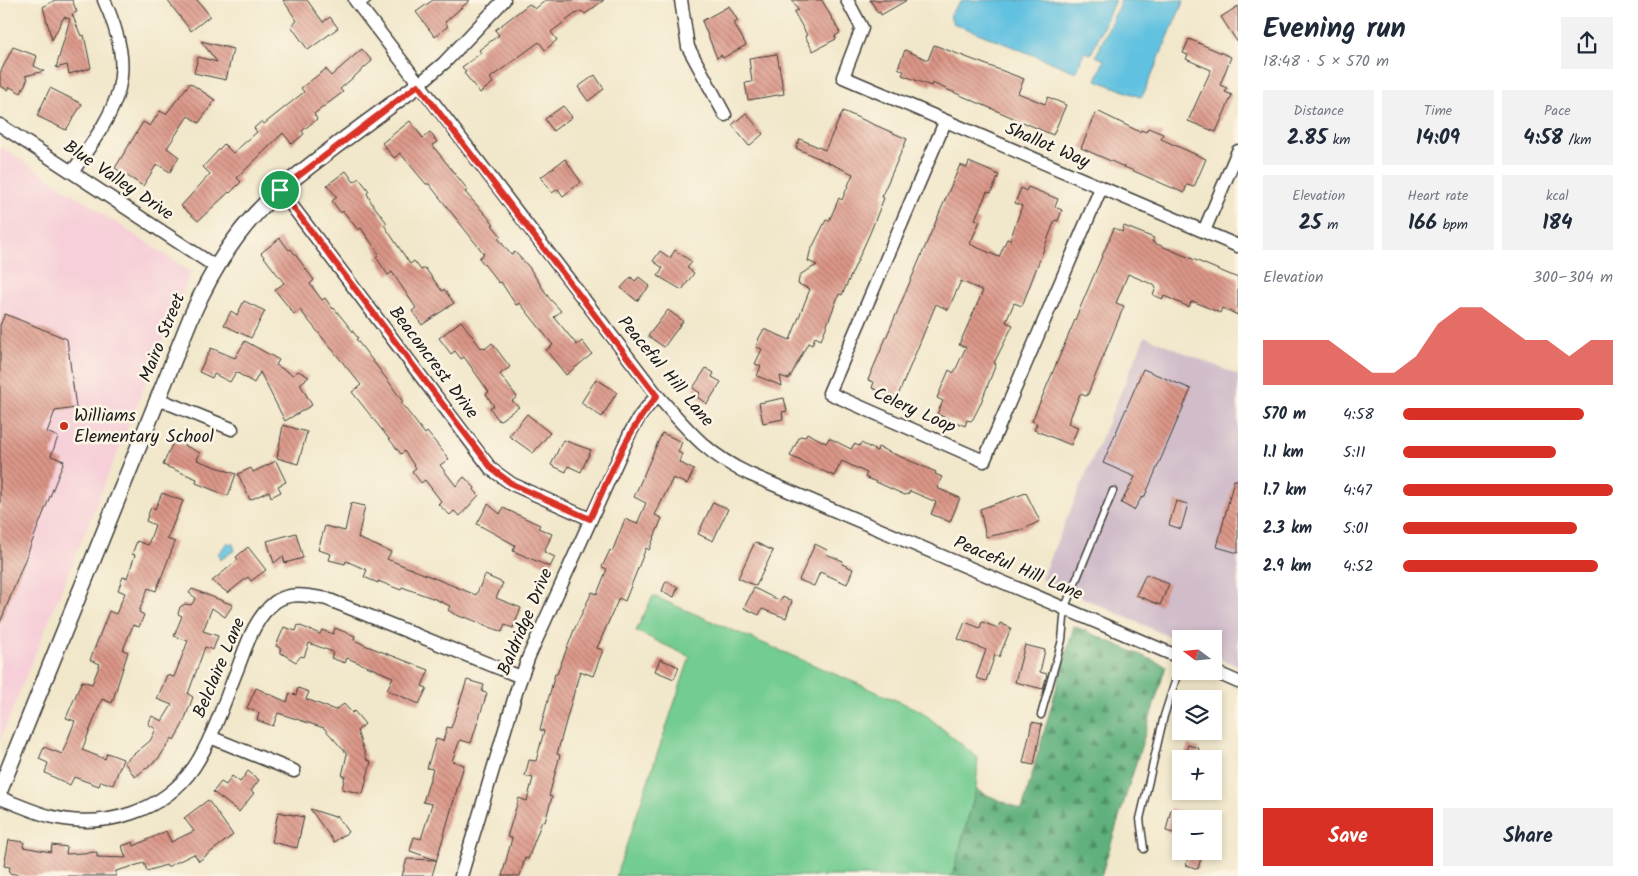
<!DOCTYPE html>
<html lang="en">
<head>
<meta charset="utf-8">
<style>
  body { margin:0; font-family:Kalam,sans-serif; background:#f2f2f3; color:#1f2937; height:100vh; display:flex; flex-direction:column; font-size:19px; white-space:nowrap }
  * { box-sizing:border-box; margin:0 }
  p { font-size:16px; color:#747a83 }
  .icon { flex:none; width:28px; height:28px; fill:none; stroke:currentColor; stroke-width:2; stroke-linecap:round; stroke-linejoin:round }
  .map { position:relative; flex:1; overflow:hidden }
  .panel { display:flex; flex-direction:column; background:#fff; width:400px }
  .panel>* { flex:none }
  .needle { width:32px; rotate:286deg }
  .buttons { position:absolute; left:1172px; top:630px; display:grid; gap:10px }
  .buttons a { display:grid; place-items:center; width:50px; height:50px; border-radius:0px; background:#fff; box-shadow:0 2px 8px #0003; font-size:25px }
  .pin { position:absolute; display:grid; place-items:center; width:42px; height:42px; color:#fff; margin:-21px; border:2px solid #fff; border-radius:50%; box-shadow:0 1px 5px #0007 }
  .round { display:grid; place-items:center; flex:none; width:52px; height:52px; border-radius:0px; background:#f2f2f3 }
  .summary { display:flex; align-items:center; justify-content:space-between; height:85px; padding:0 25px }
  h1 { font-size:28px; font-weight:800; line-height:38px }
  .metrics { display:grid; grid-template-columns:repeat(3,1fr); gap:8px; height:85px; padding:5px 25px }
  .metrics div { display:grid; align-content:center; border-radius:0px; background:#f2f2f3; text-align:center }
  .metrics b { font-size:21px; font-weight:800 }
  .metrics small { font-size:14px; font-weight:400 }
  .metrics p { font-size:14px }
  .chart { height:140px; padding:10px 25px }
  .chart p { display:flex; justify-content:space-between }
  .chart svg { width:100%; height:90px; margin-top:5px; fill:#d93025; opacity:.7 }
  .primary-button { display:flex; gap:10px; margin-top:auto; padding:10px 25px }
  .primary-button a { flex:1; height:58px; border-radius:0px; background:#d93025; color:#fff; font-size:20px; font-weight:800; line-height:58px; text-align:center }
  .primary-button a+a { background:#f2f2f3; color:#1f2937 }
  ul { padding:0 25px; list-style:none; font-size:16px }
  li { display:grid; grid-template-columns:80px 60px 1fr; align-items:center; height:38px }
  li i { height:12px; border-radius:6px; background:#d93025 }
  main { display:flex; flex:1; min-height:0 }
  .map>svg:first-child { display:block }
  .built { fill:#f6cfd8 }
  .industrial { fill:#d1bdca }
  .grass { fill:#73cc92; stroke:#487457 }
  .forest { fill:url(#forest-firs); stroke:#3d664c }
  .water { fill:#61c1e0; stroke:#3e6e7e }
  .building { fill:url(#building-back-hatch) }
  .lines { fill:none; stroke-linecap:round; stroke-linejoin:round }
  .service-casing { stroke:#3c3a36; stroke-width:9 }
  .minor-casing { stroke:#3c3a36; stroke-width:15 }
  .tertiary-casing { stroke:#3c3a36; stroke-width:18 }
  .service { stroke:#fff; stroke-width:6 }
  .minor { stroke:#fff; stroke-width:12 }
  .tertiary { stroke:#fff; stroke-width:15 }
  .route-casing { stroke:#fff; stroke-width:10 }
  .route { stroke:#d93025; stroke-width:6 }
  .poi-dot { fill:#c8321e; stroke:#fcf5e5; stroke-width:2 }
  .labels { text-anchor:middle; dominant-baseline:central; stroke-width:5; stroke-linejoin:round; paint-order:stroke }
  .street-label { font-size:18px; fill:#1c1c1c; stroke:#fcf5e5 }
  .poi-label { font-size:18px; fill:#1c1c1c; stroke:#fcf5e5; text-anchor:start }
</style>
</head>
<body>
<main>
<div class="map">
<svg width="1238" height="876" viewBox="0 0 1238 876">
  <defs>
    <pattern id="forest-firs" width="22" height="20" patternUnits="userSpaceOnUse" patternTransform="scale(1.25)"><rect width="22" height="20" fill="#5eb07c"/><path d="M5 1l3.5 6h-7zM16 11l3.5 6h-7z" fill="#4d8e65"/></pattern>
    <pattern id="building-back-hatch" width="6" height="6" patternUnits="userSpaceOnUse" patternTransform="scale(1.25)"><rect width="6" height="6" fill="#db9688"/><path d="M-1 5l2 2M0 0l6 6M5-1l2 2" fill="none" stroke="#b17a6e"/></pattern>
  </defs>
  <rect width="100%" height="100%" fill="#fcf5e5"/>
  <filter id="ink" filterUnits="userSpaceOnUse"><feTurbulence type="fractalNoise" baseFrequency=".02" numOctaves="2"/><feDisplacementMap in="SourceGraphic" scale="10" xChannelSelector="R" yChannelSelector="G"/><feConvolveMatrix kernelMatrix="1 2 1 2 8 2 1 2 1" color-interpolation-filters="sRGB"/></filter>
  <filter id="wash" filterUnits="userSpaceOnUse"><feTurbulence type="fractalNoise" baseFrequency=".0096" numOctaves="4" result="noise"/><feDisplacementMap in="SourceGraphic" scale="20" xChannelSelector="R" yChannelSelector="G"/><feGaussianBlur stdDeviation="1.12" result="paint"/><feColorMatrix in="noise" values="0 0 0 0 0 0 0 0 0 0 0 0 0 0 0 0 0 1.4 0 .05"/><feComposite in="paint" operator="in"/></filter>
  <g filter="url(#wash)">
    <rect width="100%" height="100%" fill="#f1e7ca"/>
    <path class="built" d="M0 146 191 272 0 740Z"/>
    <path class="industrial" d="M1145 336 1238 375V666L1214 656V639H1181V642L1041 579Z"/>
    <path class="grass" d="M653 596 921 711 978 758 976 790 952 876H616L690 657 636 631Z"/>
    <path class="forest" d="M1074 626 1166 666 1101 876H952L976 790 1022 810Z"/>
    <path class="water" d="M963 0H1115L1091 54 1084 52 1076 72 953 23C946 14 956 7 963 0Z
      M1121 0H1184L1143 95 1140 97 1096 80 1104 60 1096 56Z
      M227 543 233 544 235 550 220 560 218 554Z"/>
    <g id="blocks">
      <path class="building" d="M55 0H72L77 12 72 14 81 36 84 35 91 68 69 74 67 65 56 68 70 19 64 17 52 40 43 7Z
        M167 0H197L210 16 191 31Z
        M283 0H307L323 22 330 17 338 28 308 50 291 26 297 21Z
        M433 0H470L445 22 448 26 435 37 416 12Z
        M546 0H604L585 14 582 11 575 14 551 32 557 40 545 50 539 42 490 78 493 83 480 93 464 73 466 72 462 67 481 53 479 50 499 35 495 30 529 4 535 9Z
        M792 0H822L840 33 835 36 836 39 813 51 805 36 807 35 794 12 798 10Z
        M870 0H907L881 15 880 12 878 13Z
        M729 6 738 21 734 23 746 45 723 58 721 55 717 58 702 21Z
        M1238 6V43L1221 17Z
        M1189 39 1231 57 1220 85 1227 88 1225 92 1232 95 1216 132 1188 121 1211 70 1186 59 1188 55 1183 53Z
        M201 41 233 49 226 80 194 73 198 57 217 62Z
        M934 45 1024 79 1018 93 1045 104 1048 97 1066 105 1053 135 932 83 931 86 902 75 904 71 898 68 905 50 928 60Z
        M13 47 37 56 34 66 44 71 25 76 28 78 21 93 10 87 8 90 0 86V73Z
        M362 49 372 61 340 89 343 92 314 114 317 119 302 131 304 134 292 144 283 133 237 178 241 182 230 193 229 192 198 221 181 206 210 174 203 167 224 144 233 153 257 132 254 128 262 121 264 124 304 92 301 88 326 69 331 76Z
        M777 54 784 94 748 100 745 83 752 82 749 58Z
        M595 75 604 89 588 101 578 87Z
        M190 83 215 100 199 123 188 116 167 148 179 157 170 172 157 164 143 186 115 168 143 122 150 126 160 111 166 114Z
        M50 88 82 104 66 130 37 116Z
        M563 106 572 117 553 131 545 119Z
        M843 111 907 139 884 191 882 197 884 198 870 233 842 295 839 294 821 340 815 337 812 345 808 343 789 379 780 376 782 386 757 376 761 366 755 364 762 349 756 347 759 338 764 329 790 340 810 289 798 284 799 278 801 274 817 265 808 261 810 252 826 220 829 221 839 198 842 200 853 174 796 148 800 139 825 150Z
        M1097 111 1140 132 1141 130 1146 132 1148 128 1163 134 1161 139 1206 159 1194 187 1187 185 1184 193 1081 148Z
        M746 113 763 134 749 146 732 125Z
        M410 121 423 138 430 132 437 142 432 145 468 190 465 192 494 224 492 225 501 236 498 238 511 255 515 252 529 267 549 298 561 311 554 317 577 345 582 341 592 354 566 375 546 350 553 345 520 303 516 305 501 282 499 283 479 258 484 254 429 184H426L400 153 394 158 382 143Z
        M565 159 581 182 563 196 558 189 552 193 541 177Z
        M969 162 999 175 991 193 987 192 975 219 980 221 970 244 974 246 999 257 1007 239 1010 240 1022 206 1015 203 1021 188 1026 191 1028 187 1058 199 1055 207 1062 210 1058 221 1055 220 1022 306 1014 303 1006 322 1013 325 994 363 996 364 980 405 973 419 971 421 967 420 965 426 937 414 943 401 937 398 949 370 954 373 966 347 959 345 983 291 961 281 948 310 936 304 897 398 872 388 874 382 868 380 960 165 967 168Z
        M346 171 354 182 359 178 369 191 367 193 371 202 387 223 384 225 410 264 414 261 421 270 425 268 442 291 444 289 454 303 422 325 412 311 416 308 392 272 388 275 376 257 379 254 361 228 358 230 343 211 341 213 332 201 337 197 327 185Z
        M1124 226 1154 238 1152 242 1238 278V315L1222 308 1220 313 1195 302H1191L1189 307 1164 296 1163 299 1153 295 1156 288 1154 285 1128 274 1116 303 1124 306 1087 396 1080 394 1068 423 1078 427 1071 445 1034 430 1037 424 1032 421 1114 228 1122 232Z
        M280 238 289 250 291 249 314 280 310 284 322 300 325 298 333 309 334 308 358 338 356 339 389 382 403 402 401 403 425 434 427 432 449 459 440 465 456 486 464 477 475 488 474 490 479 495 460 516 454 511 450 515 438 504 441 501 425 480 421 483 412 471 416 468 404 451 401 454 352 392 361 385 300 310 294 314 275 290 284 283 261 253Z
        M675 250 692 262 687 268 694 273 682 290 658 276 663 268 653 261 660 251 670 258Z
        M631 277 635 281 639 277 650 286 637 301 621 288Z
        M244 301 265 311 251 338 224 325 231 311 237 315Z
        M668 310 683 321 664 347 648 336Z
        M5 314 67 339 76 408 55 411 47 432 58 437 51 456 64 461 0 623V325Z
        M461 321 481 348 483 347 485 349 492 343 510 367 500 374 517 397 512 401 519 407 499 421 490 408 494 406 486 394 489 392 464 357 461 359 455 351 451 354 439 338Z
        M245 341 279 360 276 365 293 375 298 371 309 377 300 384 312 405 285 421 260 372 254 383 236 372 230 382 214 374 212 378 199 372 211 348 235 358Z
        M706 368 714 373 712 377 721 382 707 404 697 397 700 393 693 388Z
        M1143 369 1191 389 1144 498 1142 497 1134 510 1121 503 1135 477 1103 463Z
        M596 379 617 392 602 417 581 403Z
        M784 398 787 411 782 412 783 419 763 423 759 403Z
        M527 414 550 433 533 453 509 436Z
        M283 425 307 432 298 464 277 458Z
        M662 433 682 442 678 452 682 454 679 462 694 470 687 484 673 478 655 515 662 518 649 550 646 548 625 601 619 598 597 648 603 650 593 676 580 671 557 754 560 755 549 796 552 797 545 822 542 821 528 859 525 858 520 876H502L512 838 507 837 519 798 527 801 533 778 525 776 529 760 536 761 544 731 540 730 555 674H557L574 630 592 592 597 594 607 569 602 567 610 550 612 552 625 519 637 524 646 503 634 497Z
        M807 433 826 443 829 438 851 449 854 444 859 446 861 443 877 451 878 447 936 472 935 474 942 477 937 488 960 498 950 522 931 514 936 502 910 491 908 494 905 495 865 477 867 473 842 461 834 476 790 456 800 436 805 437Z
        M174 440 200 453 197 460 236 474 228 496 196 483 197 479 163 465Z
        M563 440 591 450 581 472 568 466 566 472 551 465Z
        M276 461 286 482 278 486 281 492 271 497 269 491 250 500 238 474 251 468 253 472Z
        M1234 480H1238V553L1217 547Z
        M162 493 183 501 167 539 175 542 156 591 148 588 139 612 144 615 139 627 133 625 123 650 128 652 112 703 102 699 82 750 105 759 107 753 123 759 113 785 101 781 99 786 74 777 70 785 45 773 48 763 39 759 44 747 62 754 75 721 66 718 82 681 92 684 100 664 90 660 109 611 116 614 125 593 118 590 123 577 127 578 135 555 132 554 137 541 148 545 155 525 146 521 151 507 155 509Z
        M1026 493 1040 521 1024 529 986 537 980 509Z
        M1176 501 1188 504 1181 529 1169 525Z
        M713 502 728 509 713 541 698 534Z
        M351 503 365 506 358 538 391 552 387 559 476 595 485 575 503 583 496 598 521 608 513 628 505 625 502 632 465 617 464 618 454 614 448 610 450 606 435 599 402 587 401 590 378 581V583L364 577 367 570 346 561 345 564 329 560 331 554 318 550 325 526 345 531Z
        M488 504 500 514 503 508 540 525 538 528 552 534 544 552 555 557 550 567 513 551 515 545 477 524Z
        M296 533 303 558 285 563 283 556 274 563 267 541Z
        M755 542 773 551 756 586 738 578Z
        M815 544 827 550 826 554 843 561 842 564 853 569 847 584 820 572 814 586 799 580Z
        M248 547 266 570 251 581 248 577 228 593 212 581 238 560 236 557Z
        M1146 574 1169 584 1160 605 1136 595Z
        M666 581 678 587 674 597 662 591Z
        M754 588 780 601 782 597 792 601 786 618 762 609 759 615 744 608Z
        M192 589 233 605 225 617 212 608 203 631 218 636 213 650 205 647 188 694 193 697 183 724 174 740 172 738 159 758 135 777 124 762 150 741 156 729 148 724 152 716 162 721 172 705 157 699 167 675 174 677 188 641 174 636 182 616 178 614 180 607 185 604 191 605 196 598 189 593Z
        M965 622 980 628 982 622 998 628 1000 623 1011 628 999 657 995 655 986 681 976 678 986 650 958 639Z
        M298 625 320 634 322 630 333 634 335 628 355 636 354 640 367 646 429 670 422 686 427 688 419 704 387 690 393 677 347 658 345 663 331 658 333 652 309 643 304 657 301 656 296 662 281 653 280 648 276 646 284 627 296 631Z
        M1025 645 1045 650 1040 672 1047 674 1043 689 1015 682Z
        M660 659 679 667 674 679 655 671Z
        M467 680 484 685 482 692 487 693 471 743 460 740 452 761 464 765 432 876H402L407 859 436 860 410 851 414 837 421 839 432 804 423 802 433 769 427 768 436 739 443 741 447 727 451 728Z
        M256 688 287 702 290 693 296 695 298 688 309 692 306 699 335 710 344 704 352 713 354 711 365 724 357 731 367 760 371 761 363 794 342 789 345 776H342L347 754 324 728 278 713 273 726 257 720 259 713 247 708Z
        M1032 722 1042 724 1034 765 1023 763Z
        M1188 745 1199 748 1196 759H1183Z
        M248 771 259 780 251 791 254 793 239 812 213 792 221 782 226 785 232 776 240 782Z
        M208 800 233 835 199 861 194 854 167 867 166 865 147 871 144 863 116 871V876H25L9 873 10 867 4 866 9 840 24 842 23 847 51 852 52 845 67 847 66 854 97 852V857L126 858 122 846 133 842 134 846 166 831 171 842 194 831 184 818Z
        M310 809 335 817 336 815 348 832 334 842Z
        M1171 809 1181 811V835L1166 831Z
        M278 812 304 817 297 848 272 842Z
        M1190 851H1203L1198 869 1186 865Z"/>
    </g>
  </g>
  <g filter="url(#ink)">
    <use href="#blocks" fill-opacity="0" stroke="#3c3a36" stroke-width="1"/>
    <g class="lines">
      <defs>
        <path id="service" d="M359 6 367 0
          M1041 715 1062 640 1065 607 1113 491
          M1144 849 1140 819 1164 716 1181 663"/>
        <path id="minor" d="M355 0 657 395C688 430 706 454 749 474L1181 658
          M681 0 688 47 725 115
          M847 0 862 28 843 77 1238 246
          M418 85 444 63 504 0
          M945 122 829 393 984 461 1101 188
          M0 125 216 267
          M73 171C118 106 139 78 104 0
          M280 190 491 469 512 484 590 519
          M1204 231 1238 151
          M158 399 232 429
          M1213 671 1238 682
          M210 737 294 771
          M0 798C17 804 35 813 53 817 105 829 163 812 194 767 213 738 224 702 237 670 246 647 254 618 275 602 290 591 310 596 327 599L521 677
          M461 876 518 686 529 656 630 433 640 416 657 395"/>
        <path id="tertiary" d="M0 790 191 317C212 269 241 223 281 189 325 152 373 119 418 85"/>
      </defs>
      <use href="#service" class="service-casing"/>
      <use href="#minor" class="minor-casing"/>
      <use href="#tertiary" class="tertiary-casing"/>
      <use href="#service" class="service"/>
      <use href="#minor" class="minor"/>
      <use href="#tertiary" class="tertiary"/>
    </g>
  </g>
  <g class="lines" filter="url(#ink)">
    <defs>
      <path id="route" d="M418 85 657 396C626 432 610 476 590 519L512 484 492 469 280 190Z"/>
    </defs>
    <use href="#route" class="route-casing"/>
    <use href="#route" class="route"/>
  </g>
  <circle class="poi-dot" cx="64" cy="426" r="5"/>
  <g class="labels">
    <g class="street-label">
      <text transform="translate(1047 146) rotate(23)">Shallot Way</text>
      <text transform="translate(118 181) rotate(34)">Blue Valley Drive</text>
      <text transform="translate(163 338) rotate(-68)">Mairo Street</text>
      <text transform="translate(433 363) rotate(53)">Beaconcrest Drive</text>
      <text transform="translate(665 372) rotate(50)">Peaceful Hill Lane</text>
      <text transform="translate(914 411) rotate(24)">Celery Loop</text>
      <text transform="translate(1018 569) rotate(23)">Peaceful Hill Lane</text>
      <text transform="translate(526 622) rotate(-67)">Baldridge Drive</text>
      <text transform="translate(220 668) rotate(-67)">Belclaire Lane</text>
    </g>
    <g class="poi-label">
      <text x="74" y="416">Williams<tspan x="74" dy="21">Elementary School</tspan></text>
    </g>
  </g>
</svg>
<div class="buttons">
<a><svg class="needle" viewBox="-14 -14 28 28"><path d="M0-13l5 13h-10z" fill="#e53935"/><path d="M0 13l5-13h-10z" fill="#747a83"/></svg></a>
<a><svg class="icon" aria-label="layers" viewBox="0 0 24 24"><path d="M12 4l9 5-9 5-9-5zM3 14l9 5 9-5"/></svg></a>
<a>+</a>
<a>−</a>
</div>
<div class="pin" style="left:280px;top:190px;background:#1e9e55"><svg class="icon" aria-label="arrive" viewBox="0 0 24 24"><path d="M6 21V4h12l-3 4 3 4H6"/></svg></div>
</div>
<section class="panel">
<div class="summary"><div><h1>Evening run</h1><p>18:48 · 5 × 570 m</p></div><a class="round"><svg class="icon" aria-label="share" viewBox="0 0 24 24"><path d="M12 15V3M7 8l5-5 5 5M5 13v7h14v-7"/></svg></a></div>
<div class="metrics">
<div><p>Distance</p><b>2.85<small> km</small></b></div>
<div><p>Time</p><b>14:09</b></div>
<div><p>Pace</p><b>4:58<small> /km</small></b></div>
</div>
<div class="metrics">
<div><p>Elevation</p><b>25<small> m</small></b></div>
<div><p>Heart rate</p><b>166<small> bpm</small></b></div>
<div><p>kcal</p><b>184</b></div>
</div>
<div class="chart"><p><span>Elevation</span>300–304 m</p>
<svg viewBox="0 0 160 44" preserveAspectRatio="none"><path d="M0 44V22L10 22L20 22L30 22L40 30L50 38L60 38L70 30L80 14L90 6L100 6L110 14L120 22L130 22L140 30L150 22L160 22V44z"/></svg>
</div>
<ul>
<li><b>570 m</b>4:58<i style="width:86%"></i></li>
<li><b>1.1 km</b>5:11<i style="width:73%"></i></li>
<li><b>1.7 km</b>4:47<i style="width:100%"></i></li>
<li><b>2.3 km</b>5:01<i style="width:83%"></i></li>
<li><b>2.9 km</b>4:52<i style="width:93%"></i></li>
</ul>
<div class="primary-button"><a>Save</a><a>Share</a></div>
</section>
</main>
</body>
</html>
